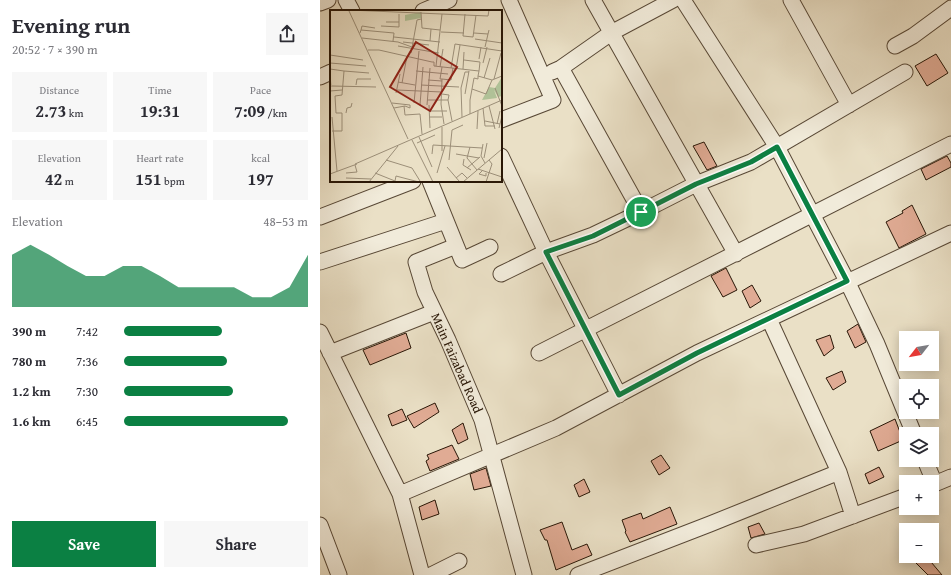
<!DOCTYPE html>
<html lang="en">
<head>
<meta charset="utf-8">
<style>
  body { margin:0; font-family:"Gentium Book Plus",serif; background:#f7f7f7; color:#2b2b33; height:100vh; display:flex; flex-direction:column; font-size:15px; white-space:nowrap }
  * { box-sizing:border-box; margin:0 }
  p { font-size:13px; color:#7c7c81 }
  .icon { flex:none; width:22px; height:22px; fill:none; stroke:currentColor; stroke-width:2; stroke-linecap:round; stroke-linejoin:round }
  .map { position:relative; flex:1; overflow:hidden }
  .panel { display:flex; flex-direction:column; background:#fff; width:320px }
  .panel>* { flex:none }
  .needle { width:26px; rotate:239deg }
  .controls { position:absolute; left:579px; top:331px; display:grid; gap:8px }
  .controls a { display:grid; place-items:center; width:40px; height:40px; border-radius:0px; background:#fff; box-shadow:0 2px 10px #0003; font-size:20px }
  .pin { position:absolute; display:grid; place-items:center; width:34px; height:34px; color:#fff; margin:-17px; border:2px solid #fff; border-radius:50%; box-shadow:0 1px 4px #0007 }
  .round { display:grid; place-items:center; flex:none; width:42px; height:42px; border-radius:0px; background:#f7f7f7 }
  .headline { display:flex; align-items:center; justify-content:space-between; height:68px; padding:0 12px }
  h1 { font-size:22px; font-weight:700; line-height:30px }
  .metrics { display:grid; grid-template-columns:repeat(3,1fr); gap:6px; height:68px; padding:4px 12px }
  .metrics div { display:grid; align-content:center; border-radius:0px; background:#f7f7f7; text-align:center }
  .metrics b { font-size:17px; font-weight:700 }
  .metrics small { font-size:11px; font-weight:400 }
  .metrics p { font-size:11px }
  .chart { height:112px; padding:8px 12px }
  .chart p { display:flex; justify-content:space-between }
  .chart svg { width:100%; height:72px; margin-top:4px; fill:#0b8043; opacity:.7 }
  .primary-button { display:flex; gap:8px; margin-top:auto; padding:8px 12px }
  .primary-button a { flex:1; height:46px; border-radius:0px; background:#0b8043; color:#fff; font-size:16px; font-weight:700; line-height:46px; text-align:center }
  .primary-button a+a { background:#f7f7f7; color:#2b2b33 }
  ul { padding:0 12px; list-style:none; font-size:13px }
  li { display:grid; grid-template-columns:64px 48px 1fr; align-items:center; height:30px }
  li i { height:10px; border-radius:5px; background:#0b8043 }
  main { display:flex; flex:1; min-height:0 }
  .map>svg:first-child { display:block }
  .building { fill:#e0ab94; stroke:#281606 }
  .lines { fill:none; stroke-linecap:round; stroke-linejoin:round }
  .minor-casing { stroke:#584836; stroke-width:17 }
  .minor { stroke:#f1ebda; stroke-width:15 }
  .route-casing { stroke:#fff; stroke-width:8 }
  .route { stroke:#0b8043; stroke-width:5 }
  .labels { text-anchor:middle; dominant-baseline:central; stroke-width:3; stroke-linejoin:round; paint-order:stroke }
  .street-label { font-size:13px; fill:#281606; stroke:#f1ebda }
  .inset-road { fill:none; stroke:#9c8f79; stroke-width:1 }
  .view { fill:#8f2418; fill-opacity:0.15; stroke:#8f2418; stroke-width:2 }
  .inset-edge { fill:none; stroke:#281606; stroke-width:2 }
</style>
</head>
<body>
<main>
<section class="panel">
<div class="headline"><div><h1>Evening run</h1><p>20:52 · 7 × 390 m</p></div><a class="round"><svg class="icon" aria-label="share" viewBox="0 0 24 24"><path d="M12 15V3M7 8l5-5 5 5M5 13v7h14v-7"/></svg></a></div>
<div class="metrics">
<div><p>Distance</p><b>2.73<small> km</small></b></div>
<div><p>Time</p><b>19:31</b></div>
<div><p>Pace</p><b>7:09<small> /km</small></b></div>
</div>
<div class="metrics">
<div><p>Elevation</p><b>42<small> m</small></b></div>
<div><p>Heart rate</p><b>151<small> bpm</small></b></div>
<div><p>kcal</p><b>197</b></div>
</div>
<div class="chart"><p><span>Elevation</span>48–53 m</p>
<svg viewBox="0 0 160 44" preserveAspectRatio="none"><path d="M0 44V12L10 6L20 12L30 19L40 25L50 25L60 19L70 19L80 25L90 32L100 32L110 32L120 32L130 38L140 38L150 32L160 12V44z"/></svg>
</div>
<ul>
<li><b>390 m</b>7:42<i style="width:53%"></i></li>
<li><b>780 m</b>7:36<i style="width:56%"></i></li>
<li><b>1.2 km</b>7:30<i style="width:59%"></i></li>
<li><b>1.6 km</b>6:45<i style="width:89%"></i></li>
</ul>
<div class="primary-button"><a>Save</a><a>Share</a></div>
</section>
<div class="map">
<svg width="631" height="575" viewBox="0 0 631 575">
  <rect width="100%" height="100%" fill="#eae0c6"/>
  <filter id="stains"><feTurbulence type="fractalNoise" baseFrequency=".005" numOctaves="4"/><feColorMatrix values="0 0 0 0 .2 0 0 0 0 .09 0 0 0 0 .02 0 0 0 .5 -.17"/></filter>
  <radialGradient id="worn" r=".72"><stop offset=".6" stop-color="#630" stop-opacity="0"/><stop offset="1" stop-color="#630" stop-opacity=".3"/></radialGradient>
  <path class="building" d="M616 54 628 73 607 86 595 66Z
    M384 142 397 166 387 170 373 146Z
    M627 156 631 163V167L606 180 601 169Z
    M592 205 606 234 579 248 566 222 583 213 582 211Z
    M406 268 417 290 403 297 391 276Z
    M432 285 441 301 430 308 422 291Z
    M538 324 546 342 535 348 527 331Z
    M86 333 91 348 50 365 43 350Z
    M510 335 514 348 504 356 496 340Z
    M522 371 526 382 513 390 506 378Z
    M115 403 119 412 94 428 87 416Z
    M82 409 87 420 72 426 68 415Z
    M575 419 583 440 558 451 550 431Z
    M143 423 148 439 138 444 132 430Z
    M132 445 139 459 110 471 106 461 109 459 107 455Z
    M341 455 350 468 339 475 331 461Z
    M559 467 564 477 549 484 545 474Z
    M166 468 171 486 154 490 150 474Z
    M264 479 270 492 259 497 254 485Z
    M115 500 119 514 102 520 99 507Z
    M350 507 357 524 310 542 305 532 306 531 302 520 321 513 323 519Z
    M242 522 252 550 267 544 272 555 236 570 227 540H225L220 530Z
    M439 523 445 534 431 538 428 527Z
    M603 556H606L622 575H608L596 563Z"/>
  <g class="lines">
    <defs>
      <path id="minor" d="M26 0 32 11
        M273 0 416 254
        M363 0 457 147 527 281 557 344 594 434
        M471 0 529 105
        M0 3 8 0
        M103 11 129 0
        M575 46 593 36 631 8
        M241 68 321 212
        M232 72 241 68 291 33 353 0
        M0 77 11 72
        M181 120 233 100 189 0
        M181 156 226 252 299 395
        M110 181 142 260 170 247
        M0 217 93 181
        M136 246 96 262 105 292 128 340 162 420 204 575
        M0 262 126 221
        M181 274 226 252 273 235 321 212 376 184 431 162 585 72
        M449 319 519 472 533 516
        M0 332 80 494 102 575
        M10 353 114 312
        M219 353 631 144
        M605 460 615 484
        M612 485 631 477
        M80 494 236 428 377 353 631 233
        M0 525 19 575
        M436 545 484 534 586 496
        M111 575 139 561
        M258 575 390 524 519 472"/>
    </defs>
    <use href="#minor" class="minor-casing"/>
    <use href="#minor" class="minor"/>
  </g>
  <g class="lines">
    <defs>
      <path id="route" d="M457 147 527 281 377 353 299 395 226 252 273 236 321 212 376 184 431 162Z"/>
    </defs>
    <use href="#route" class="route-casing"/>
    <use href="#route" class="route"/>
  </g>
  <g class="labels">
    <g class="street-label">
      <text transform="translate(137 363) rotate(66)">Main Faizabad Road</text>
    </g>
  </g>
  <g transform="translate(10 10)">
    <rect width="172" height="172" fill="#eae0c6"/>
    <path d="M91 2V8L75 11V5ZM172 67V86L168 87 164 80 167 88 152 90 159 77 165 78Z" fill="#b1c399"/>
    <path class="inset-road" d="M19 0 158 6 159 0M19 1 78 129M91 2 92 18 110 20M135 4 133 26 143 27 146 5M56 12H69M51 16 69 17V4M31 20 32 16 45 18M111 22 134 23M30 23 31 20 64 23 63 31M144 23 158 24 159 20M64 27 110 32M32 28 68 32 82 37M145 29 172 33M100 31 101 19M73 32 99 35M68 36 109 43M155 37 158 24M38 40H49L102 52H104V56M81 43 87 10 91 9M0 45 33 50M149 49 151 37M134 50 150 52 149 61M0 53 36 56M153 53 157 37M104 56 149 61 148 66 162 70 172 66M106 56 112 4M110 57 113 39M112 57 110 69H112L111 94 114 114M121 58 125 34 172 41M0 59 14 61 12 85 5 86 6 103H12V121H2M126 59 130 35M133 59 134 42M14 61 39 63M86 61 118 64M0 65 1 77M154 68 160 48M112 69 121 70 123 58M164 69 171 43M98 70 112 71M68 72 85 75M72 73 77 46M26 75 27 69H41M91 75 129 77M2 76 46 77M165 78 172 96M142 79 156 84 162 70M67 80 112 82M0 81 12 80M66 83 70 64M135 84 139 61M97 90H118L119 85 112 84M118 90 122 111M62 93 80 95V98L75 96 64 98M84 93 89 41M90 95 93 57M97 95 100 58M99 95 100 118M74 96 75 105 90 104 92 124M159 96 165 119M153 98 155 116H165M100 101H117M16 103 17 98 21 97 22 93M140 104V90L144 68 148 69V66M2 107 7 161M99 107H112M132 107 131 78 135 62H139M155 111 170 114M167 114 170 101M169 118 172 106M147 119 148 101M89 127 102 157M82 130 103 172M87 133 105 125M153 134 151 146 155 153M140 137 137 148 147 160M112 141V117M102 144 103 135 152 138M126 144 149 148M154 148 157 133M134 149 133 155 141 160M56 150 82 158 90 171M119 150 122 120 133 115M25 154 172 90M117 157 129 171M137 158 150 147M148 159 172 167M152 161 149 164 156 166V163M16 163 27 162 25 155M45 163 65 171 66 166 89 172M107 163 115 136M0 164 27 154M16 168 41 169M126 168 132 163 137 168M39 172 68 136M133 172 172 139M156 172 162 154 159 150"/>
    <path class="view" d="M86 32 127 57 100 101 60 77Z"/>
    <rect width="172" height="172" class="inset-edge"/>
  </g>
  <rect width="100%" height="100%" filter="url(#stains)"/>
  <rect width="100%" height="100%" fill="url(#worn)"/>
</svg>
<div class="controls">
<a><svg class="needle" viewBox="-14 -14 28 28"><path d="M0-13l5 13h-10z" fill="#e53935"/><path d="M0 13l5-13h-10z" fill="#7c7c81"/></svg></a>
<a><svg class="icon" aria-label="locate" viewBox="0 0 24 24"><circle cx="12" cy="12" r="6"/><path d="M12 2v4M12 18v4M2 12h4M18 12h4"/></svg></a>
<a><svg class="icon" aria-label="layers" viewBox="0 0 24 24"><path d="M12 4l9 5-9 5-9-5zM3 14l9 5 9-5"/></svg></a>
<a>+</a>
<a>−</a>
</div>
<div class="pin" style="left:321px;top:212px;background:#1e9e55"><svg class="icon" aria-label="arrive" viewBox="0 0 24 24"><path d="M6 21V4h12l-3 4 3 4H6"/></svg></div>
</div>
</main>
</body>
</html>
